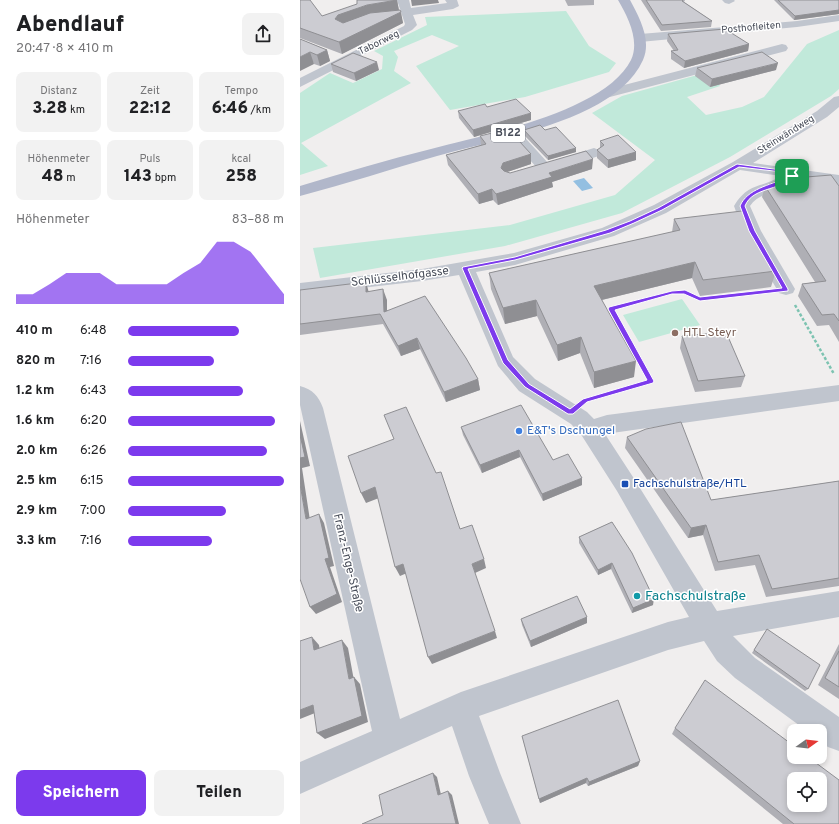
<!DOCTYPE html>
<html lang="de">
<head>
<meta charset="utf-8">
<style>
  body { margin:0; font-family:Overpass,sans-serif; background:#f2f2f2; color:#202124; height:100vh; display:flex; flex-direction:column; font-size:15px; white-space:nowrap }
  * { box-sizing:border-box; margin:0 }
  p { font-size:13px; color:#757577 }
  .icon { flex:none; width:22px; height:22px; fill:none; stroke:currentColor; stroke-width:2; stroke-linecap:round; stroke-linejoin:round }
  .map { position:relative; flex:1; overflow:hidden }
  .drawer { display:flex; flex-direction:column; background:#fff; width:300px }
  .drawer>* { flex:none }
  .needle { width:26px; rotate:75deg }
  .tools { position:absolute; left:487px; top:724px; display:grid; gap:8px }
  .tools a { display:grid; place-items:center; width:40px; height:40px; border-radius:8px; background:#fff; box-shadow:0 2px 6px #0003; font-size:20px }
  .pin { position:absolute; display:grid; place-items:center; width:34px; height:34px; color:#fff; margin:-17px; border-radius:8px; box-shadow:0 2px 6px #0006 }
  .round { display:grid; place-items:center; flex:none; width:42px; height:42px; border-radius:8px; background:#f2f2f2 }
  .headline { display:flex; align-items:center; justify-content:space-between; height:68px; padding:0 16px }
  h1 { font-size:22px; font-weight:800; line-height:30px }
  .stats { display:grid; grid-template-columns:repeat(3,1fr); gap:6px; height:68px; padding:4px 16px }
  .stats div { display:grid; align-content:center; border-radius:8px; background:#f2f2f2; text-align:center }
  .stats b { font-size:17px; font-weight:800 }
  .stats small { font-size:11px; font-weight:400 }
  .stats p { font-size:11px }
  .chart { height:112px; padding:8px 16px }
  .chart p { display:flex; justify-content:space-between }
  .chart svg { width:100%; height:72px; margin-top:4px; fill:#7c3aed; opacity:.7 }
  .primary-button { display:flex; gap:8px; margin-top:auto; padding:8px 16px }
  .primary-button a { flex:1; height:46px; border-radius:8px; background:#7c3aed; color:#fff; font-size:16px; font-weight:800; line-height:46px; text-align:center }
  .primary-button a+a { background:#f2f2f2; color:#202124 }
  ul { padding:0 16px; list-style:none; font-size:13px }
  li { display:grid; grid-template-columns:64px 48px 1fr; align-items:center; height:30px }
  li i { height:10px; border-radius:5px; background:#7c3aed }
  main { display:flex; flex:1; min-height:0 }
  .map>svg:first-child { display:block }
  .green { fill:#c1e9da }
  .water { fill:#93bfe1 }
  .lines { fill:none; stroke-linecap:round; stroke-linejoin:round }
  .path-far1 { stroke:#7dc3b1; stroke-width:2; stroke-dasharray:2.5 1.5; stroke-linecap:butt }
  .path { stroke:#7dc3b1; stroke-width:2.5; stroke-dasharray:3 2; stroke-linecap:butt }
  .minor { fill:#c0c5ce; fill-rule:evenodd }
  .major { fill:#b1b7ca; fill-rule:evenodd }
  .wall { fill:#afafb5 }
  .shaded-wall { fill:#8f8f93 }
  .building { fill:#ccccd2; stroke:#8f8f93; fill-rule:evenodd }
  .route { fill:#7c3aed; stroke:#fff; fill-rule:evenodd }
  .education-dot { fill:#8d6e63; stroke:#fff; stroke-width:1.5 }
  .shop-dot { fill:#3f7fe0; stroke:#fff; stroke-width:1.5 }
  .transit-dot { fill:#1a4fb4; stroke:#fff; stroke-width:1.5 }
  .culture-dot { fill:#0f9aa8; stroke:#fff; stroke-width:1.5 }
  .labels { text-anchor:middle; dominant-baseline:central; stroke-width:3; stroke-linejoin:round; paint-order:stroke }
  .far-street-label { font-size:10px; fill:#484d59; stroke:#fff }
  .shield { fill:#fff; stroke:#7f828b; stroke-width:1 }
  .shield-label { font-size:11px; font-weight:bold; fill:#484d59 }
  .street-label { font-size:12px; fill:#484d59; stroke:#fff }
  .education-label { font-size:12px; fill:#785e54; stroke:#fff; text-anchor:start }
  .shop-label { font-size:12px; fill:#366cbe; stroke:#fff; text-anchor:start }
  .transit-label { font-size:12px; fill:#164399; stroke:#fff; text-anchor:start }
  .near-culture-label { font-size:14px; fill:#0d838f; stroke:#fff; text-anchor:start }
</style>
</head>
<body>
<main>
<section class="drawer">
<div class="headline"><div><h1>Abendlauf</h1><p>20:47 · 8 × 410 m</p></div><a class="round"><svg class="icon" aria-label="share" viewBox="0 0 24 24"><path d="M12 15V3M7 8l5-5 5 5M5 13v7h14v-7"/></svg></a></div>
<div class="stats">
<div><p>Distanz</p><b>3.28<small> km</small></b></div>
<div><p>Zeit</p><b>22:12</b></div>
<div><p>Tempo</p><b>6:46<small> /km</small></b></div>
</div>
<div class="stats">
<div><p>Höhenmeter</p><b>48<small> m</small></b></div>
<div><p>Puls</p><b>143<small> bpm</small></b></div>
<div><p>kcal</p><b>258</b></div>
</div>
<div class="chart"><p><span>Höhenmeter</span>83–88 m</p>
<svg viewBox="0 0 160 44" preserveAspectRatio="none"><path d="M0 44V38L10 38L20 32L30 25L40 25L50 25L60 32L70 32L80 32L90 32L100 25L110 19L120 6L130 6L140 12L150 25L160 38V44z"/></svg>
</div>
<ul>
<li><b>410 m</b>6:48<i style="width:71%"></i></li>
<li><b>820 m</b>7:16<i style="width:55%"></i></li>
<li><b>1.2 km</b>6:43<i style="width:74%"></i></li>
<li><b>1.6 km</b>6:20<i style="width:94%"></i></li>
<li><b>2.0 km</b>6:26<i style="width:89%"></i></li>
<li><b>2.5 km</b>6:15<i style="width:100%"></i></li>
<li><b>2.9 km</b>7:00<i style="width:63%"></i></li>
<li><b>3.3 km</b>7:16<i style="width:54%"></i></li>
</ul>
<div class="primary-button"><a>Speichern</a><a>Teilen</a></div>
</section>
<div class="map">
<svg width="539" height="824" viewBox="0 0 539 824">
  <rect width="100%" height="100%" fill="#f0eeee"/>
  <path class="green" d="M266 11 289 46 316 63 309 72 225 97 150 110 116 66 159 46 132 35 94 51 98 57 94 71 111 83 1 143 28 166 0 175V93L30 73 53 83 82 69 83 56 74 51 127 25 125 17Z
    M539 30V89L531 96 430 157 322 213 205 246 20 278 13 248 210 225 315 195 355 160 292 113 322 96 408 72 420 86 387 97 406 115 442 107 464 97 507 44Z
    M382 299 400 325 339 342 323 315Z"/>
  <path class="water" d="M284 178 293 188 282 191 273 181Z"/>
  <g class="lines">
    <path class="path-far1" d="M335 302 372 292H385L400 299 463 292"/>
    <path class="path" d="M495 305 534 374
      M291 399 351 381 311 309 339 301"/>
    <path class="minor" d="M97 0H109L111 8 147 3 145 0H157L159 6 153 9 113 15 117 25 112 30 0 87V78L104 26 105 24Z
      M422 0H434L435 1 429 4 425 3Z
      M539 15V21L497 27 340 42 336 41 334 38 336 35 340 34 497 21Z
      M482 44 486 45 488 48 486 51 306 98 301 97 299 94 301 91Z
      M539 96V107L527 117 453 163 539 175V185L496 178C485 194 461 189 450 206L461 231 495 289 493 293 486 295 479 293 443 231 434 206C449 182 460 189 481 176L440 170 366 213 314 236 215 265 176 272 213 357 235 379 287 412 294 419 307 415 539 385V401L305 434 333 477 417 611 539 591V617L433 636 455 658 539 717V751L528 747 520 741V731H507L435 678 417 661 404 641 368 650 179 716 200 773 221 824H189L169 776 152 726 0 794V762L72 731 0 405V386C13 390 18 395 23 408L100 719 161 692 368 622 389 617 317 491 282 436 271 424 219 391 198 366 159 275 122 281 0 295V283L122 269 214 253 302 228 354 205 433 162 517 111 534 97Z
      M212 128 217 129 249 164 252 167 249 170 244 172 239 170 207 135 205 132 207 129Z
      M294 148 299 150 302 153 299 156 260 168 255 166 252 163 255 160Z"/>
    <path class="major" d="M318 0H330C339 17 352 40 343 60 316 121 195 139 137 156 91 169 46 184 0 196V186C43 173 87 160 131 149 183 135 305 112 331 60 340 41 328 17 318 0Z"/>
  </g>
  <path class="wall" d="M0 0 22 16 97 0 99 10 103 23 42 54 0 38Z
    M265 0H294V5L268 6Z
    M341 0H385L384 2 412 21 411 27 361 31Z
    M474 0H539V14L494 20Z
    M368 34 449 44 448 51 384 68 371 59V51H374L367 41Z
    M0 39 27 50 30 61 20 66 14 64Z
    M31 64 79 70 56 81 33 72Z
    M397 68 476 70 410 87 395 76Z
    M187 107 231 120 174 137 159 118 158 111Z
    M224 130H245L276 152 248 160 224 135Z
    M180 136 231 154V164L207 172 210 173 292 169 252 182 253 187 198 205 193 200 179 204 148 165 146 155 181 145Z
    M300 141 336 152V160L308 168 297 158V150L300 148Z
    M465 186H539V342L529 325 517 326 498 296 502 284 515 282 462 197Z
    M374 219 476 271 471 287 400 296 392 278 302 300 334 377 294 388 280 353 258 361 237 316 205 324 191 289 189 273 372 232Z
    M0 290 69 291 87 300V310L178 379 180 390 146 402 120 349 101 356 83 324 0 335Z
    M382 336 445 376 441 387 395 392 380 348Z
    M161 427 253 460 282 485 243 501 220 457 182 473 163 435Z
    M327 437 411 500 539 481V586L466 597 455 565 415 571 403 535 388 538 325 448Z
    M312 522 353 605 332 613 311 569 298 575 279 543V537Z
    M287 617V623L231 647 222 625 221 619Z
    M467 629 508 689 505 691 452 653Z
    M539 644V699L518 685Z
    M375 728 539 824H483L372 734Z
    M222 736 340 761 338 766 288 786 286 783 240 803Z"/>
  <path class="shaded-wall" d="M97 0 99 11 41 26 35 19 38 15 67 5Z
    M111 0H138L139 3 112 6Z
    M539 10V14L494 20 495 16Z
    M101 12 103 23 42 54 39 42Z
    M449 44 448 51 384 68 385 61Z
    M27 50 30 61 20 66 17 55Z
    M10 52 14 64 0 71V57Z
    M77 62 79 70 56 81 54 73Z
    M478 63 476 70 410 87 412 79Z
    M231 113V120L174 137 173 130Z
    M276 148V152L248 160V156Z
    M336 152V160L308 168V160Z
    M231 154V164L204 173 201 168 203 163Z
    M293 159 292 169 252 182 253 187 198 205 196 194 249 173Z
    M192 189 193 200 179 204 178 194Z
    M395 262 392 278 293 302 294 286Z
    M66 282 69 293 66 292Z
    M83 289 87 300V322L84 312Z
    M236 300 237 316 205 324 203 308Z
    M281 337 280 353 258 361 257 345Z
    M117 338 120 349 101 356 98 346Z
    M336 361 334 377 294 388V372Z
    M178 379 180 390 146 402 144 392Z
    M0 421 10 466 2 468 11 527 6 519 0 484Z
    M219 450 220 457 182 473 180 465Z
    M282 478V485L243 501 242 494Z
    M75 487 79 498 66 503 61 493Z
    M19 514 24 523 34 566 30 567 42 602 16 614 10 607 25 559Z
    M406 525 403 535 388 538 391 528Z
    M184 559 186 568 175 573 172 564Z
    M312 563 311 569 298 575V570Z
    M103 564 107 573 100 576 95 567Z
    M354 599 353 605 332 613 333 608Z
    M287 617V623L231 647 230 641Z
    M195 631 197 638 132 664 128 657Z
    M12 637 19 645 21 658 14 650Z
    M42 640 48 648 55 686 49 679Z
    M54 677 60 684 68 722 25 739 17 733Z
    M13 705 20 711 0 719V710Z
    M340 761 338 766 288 786 289 782Z
    M133 773 137 777 142 799 138 795Z
    M287 778 286 783 240 803 239 799Z
    M148 791 152 795 159 824H156Z"/>
  <path class="building" d="M0 0H10L22 16 57 4V0H97L67 5 38 15 35 19 43 23 70 13 100 10 101 12 39 42 0 28Z
    M346 0H383L382 1 412 21 362 25Z
    M478 0H539V10L495 16Z
    M425 29 449 44 385 61 371 51 378 50 368 34Z
    M0 39 27 50 17 55 10 52 0 57Z
    M462 52 478 63 412 79 397 68Z
    M53 53 77 62 54 73 31 64Z
    M216 99 231 113 173 130 158 111 185 104 187 107Z
    M240 125 245 130 256 127 276 148 248 156 224 130Z
    M208 129 231 154 203 163 201 168 204 171 210 173 286 151 293 159 249 173 252 177 196 194 192 189 178 194 146 155 186 144 180 136Z
    M318 135 336 152 308 160 297 150 304 145 300 141Z
    M531 175 539 186V321L534 314 522 315 502 284 526 281 465 186 482 179Z
    M442 211 476 271 403 280 395 262 294 286 336 361 294 372 281 337 257 345 236 300 203 308 189 273 380 230 374 219Z
    M66 282V292L83 289 84 312 125 296 166 358 178 379 144 392 117 338 98 346 80 314 0 324V290Z
    M426 332 445 376 398 381 382 336Z
    M221 405 253 460 268 454 282 478 242 494 219 450 180 465 161 427Z
    M106 407 136 473 141 472 160 529 172 525 184 559 172 564 195 631 128 657 103 564 95 567 75 487 61 493 48 456 94 439 84 415Z
    M381 422 411 500 539 481V578L472 589 459 555 418 562 406 525 391 528 327 437 346 429Z
    M0 435 5 457 0 458Z
    M0 484 6 519 19 514 29 558 25 559 37 594 10 607 0 579Z
    M312 522 332 553 354 599 333 608 312 563 298 570 279 537Z
    M277 596 287 617 230 641 221 619Z
    M467 629 520 665 508 689 454 650Z
    M12 637 14 650 42 640 49 679 54 677 62 716 17 733 13 705 0 710V641Z
    M539 651V687L525 678Z
    M405 680 494 746V757H508L539 780V824H494L375 728ZM494 779H520V805H494Z
    M318 700 340 761 289 782 287 778 239 799 222 736Z
    M133 773 138 795 148 791 156 824H62L83 815 79 795Z"/>
  <path class="route" d="M437 164 496 172C486 192 453 185 445 206L455 231 488 289V291L400 301 384 294H372L315 310 354 381 353 383 287 402 273 414H268L225 387 203 363 162 268 163 267 215 257 306 230 330 221 358 208ZM439 167 491 173 486 178C470 185 447 189 440 206L449 231 482 288 400 297 385 290 372 291 309 307 308 309 347 380 283 399 270 409 229 384 208 360 168 269 215 260 310 233 334 223 362 210Z"/>
  <circle class="education-dot" cx="375" cy="333" r="4"/>
  <circle class="shop-dot" cx="219" cy="431" r="4"/>
  <rect class="transit-dot" x="321" y="480" width="8" height="8" rx="2"/>
  <circle class="culture-dot" cx="337" cy="596" r="4"/>
  <g class="labels">
    <g class="far-street-label">
      <text transform="translate(451 28) rotate(-5)">Posthofleiten</text>
      <text transform="translate(79 43) rotate(-26)">Taborweg</text>
      <text transform="translate(486 135) rotate(-32)">Steinwändweg</text>
    </g>
    <rect class="shield" x="191" y="124" width="34" height="18" rx="3"/>
    <g class="shield-label">
      <text x="208" y="133">B122</text>
    </g>
    <g class="street-label">
      <text transform="translate(100 277) rotate(-7)">Schlüsselhofgasse</text>
      <text transform="translate(48 563) rotate(77)">Franz-Enge-Straße</text>
    </g>
    <g class="education-label">
      <text x="383" y="333">HTL Steyr</text>
    </g>
    <g class="shop-label">
      <text x="227" y="431">E&amp;T's Dschungel</text>
    </g>
    <g class="transit-label">
      <text x="333" y="484">Fachschulstraße/HTL</text>
    </g>
    <g class="near-culture-label">
      <text x="345" y="596">Fachschulstraße</text>
    </g>
  </g>
</svg>
<div class="tools">
<a><svg class="needle" viewBox="-14 -14 28 28"><path d="M0-13l5 13h-10z" fill="#e53935"/><path d="M0 13l5-13h-10z" fill="#757577"/></svg></a>
<a><svg class="icon" aria-label="locate" viewBox="0 0 24 24"><circle cx="12" cy="12" r="6"/><path d="M12 2v4M12 18v4M2 12h4M18 12h4"/></svg></a>
</div>
<div class="pin" style="left:492px;top:176px;background:#1e9e55"><svg class="icon" aria-label="arrive" viewBox="0 0 24 24"><path d="M6 21V4h12l-3 4 3 4H6"/></svg></div>
</div>
</main>
</body>
</html>
